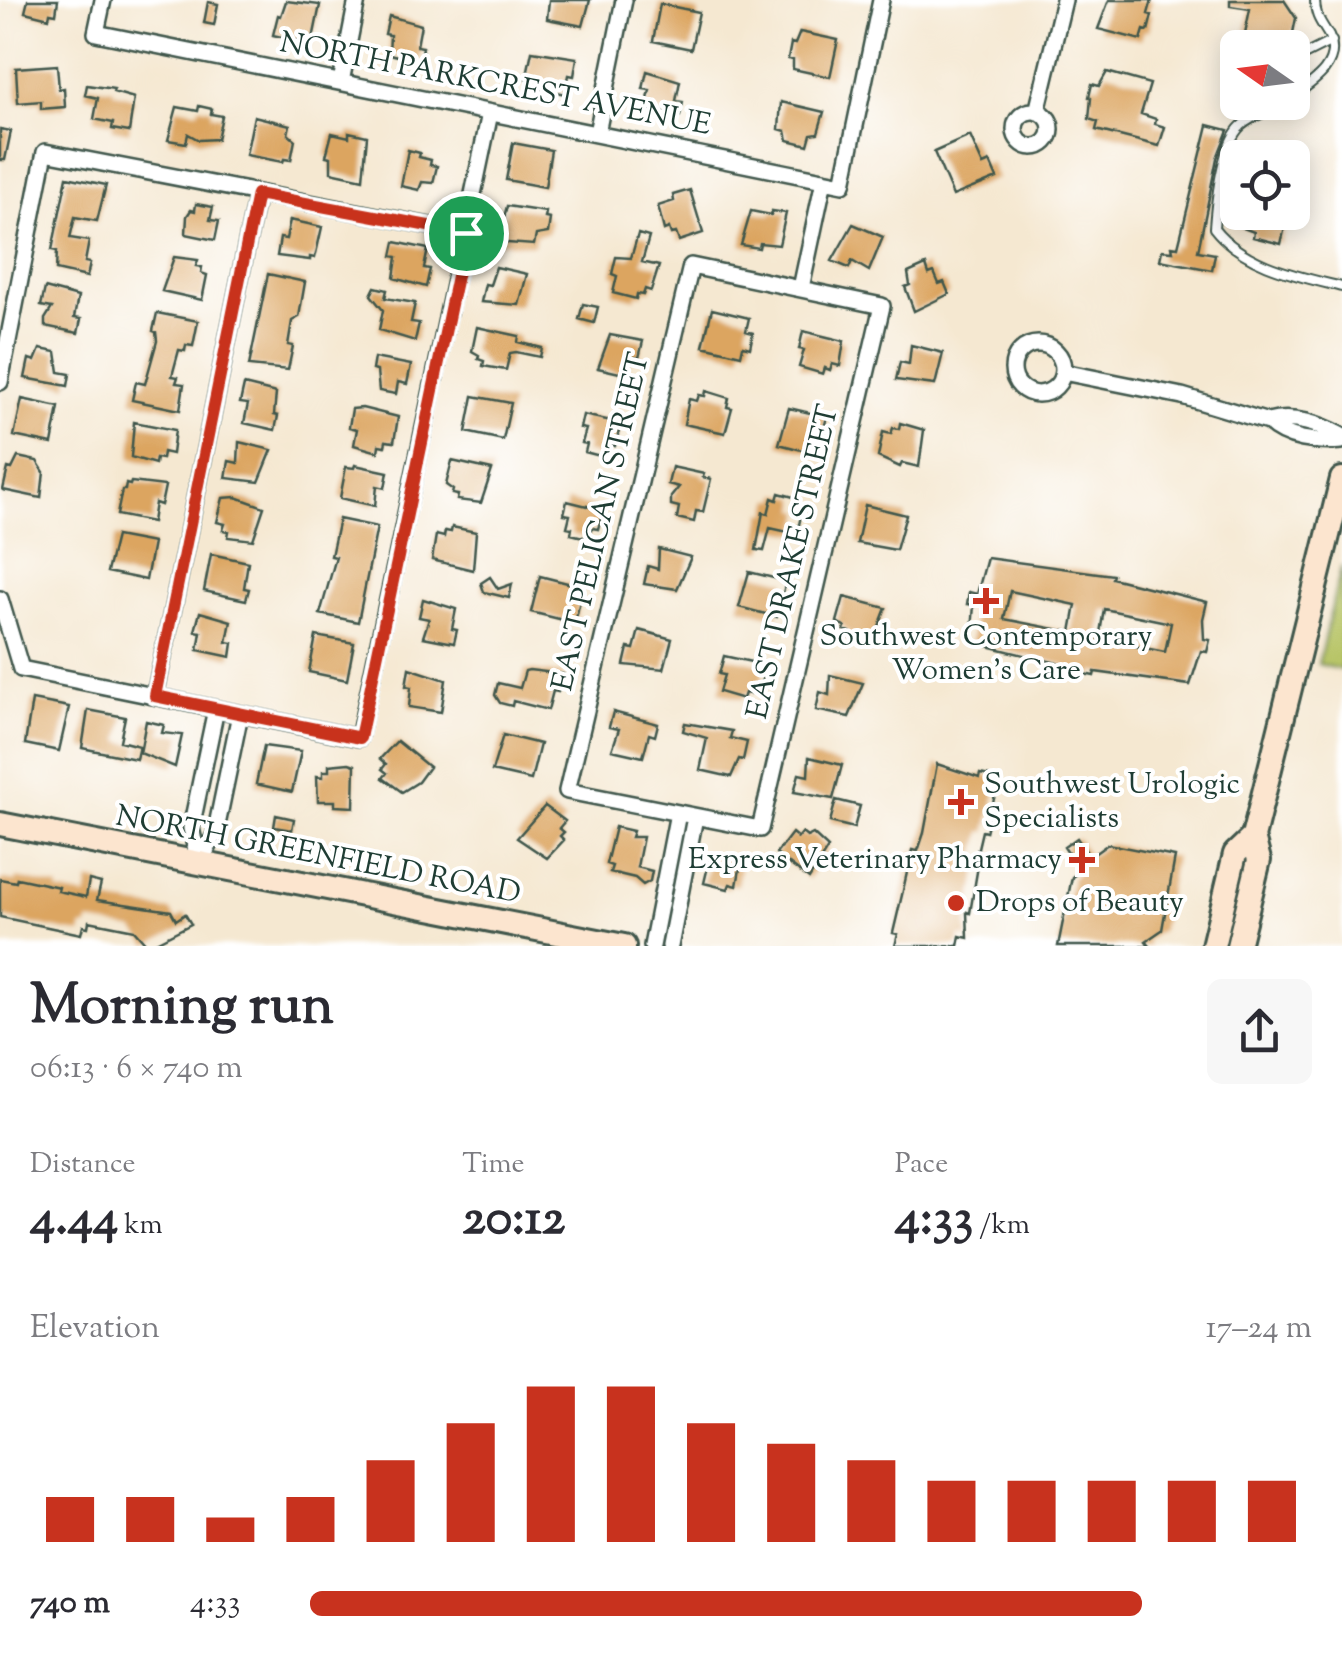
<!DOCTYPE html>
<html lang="en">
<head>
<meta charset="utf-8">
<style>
  body { margin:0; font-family:"Sorts Mill Goudy",serif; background:#f7f7f7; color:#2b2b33; height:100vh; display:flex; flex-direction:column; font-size:38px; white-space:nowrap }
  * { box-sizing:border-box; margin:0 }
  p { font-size:32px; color:#7c7c81 }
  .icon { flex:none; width:55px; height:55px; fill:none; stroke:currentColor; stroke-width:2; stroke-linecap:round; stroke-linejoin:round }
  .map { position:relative; height:946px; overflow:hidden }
  .side { display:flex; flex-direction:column; background:#fff; flex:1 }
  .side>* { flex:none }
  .needle { width:65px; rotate:284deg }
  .controls { position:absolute; left:1220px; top:30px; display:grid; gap:20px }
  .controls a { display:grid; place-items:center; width:90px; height:90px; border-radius:15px; background:#fff; box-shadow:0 5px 25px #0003; font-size:50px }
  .pin { position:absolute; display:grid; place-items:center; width:85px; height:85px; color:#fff; margin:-42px; border:5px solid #fff; border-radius:50%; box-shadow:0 2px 10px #0007 }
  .round { display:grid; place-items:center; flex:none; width:105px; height:105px; border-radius:15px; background:#f7f7f7 }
  .overview { display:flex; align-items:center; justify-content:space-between; height:170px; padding:0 30px }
  h1 { font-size:55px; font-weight:800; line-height:75px }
  .metrics { display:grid; grid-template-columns:repeat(3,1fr); gap:15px; height:170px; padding:10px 30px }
  .metrics div { display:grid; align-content:center }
  .metrics b { font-size:50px; font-weight:800 }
  .metrics small { font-size:28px; font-weight:400 }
  .metrics p { font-size:28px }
  .chart { height:280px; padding:20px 30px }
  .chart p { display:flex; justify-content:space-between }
  .chart svg { width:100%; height:180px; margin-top:10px; stroke:#c8321e; stroke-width:6 }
  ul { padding:0 30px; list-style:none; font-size:32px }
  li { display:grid; grid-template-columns:160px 120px 1fr; align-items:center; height:75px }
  li i { height:25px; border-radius:12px; background:#c8321e }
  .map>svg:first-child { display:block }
  .green { fill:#b8c568; stroke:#6c814e; stroke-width:2.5 }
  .building { fill:#dca560; fill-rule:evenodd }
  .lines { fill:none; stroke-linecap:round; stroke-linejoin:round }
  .service-casing { stroke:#3f574c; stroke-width:12 }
  .minor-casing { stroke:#3f574c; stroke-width:20 }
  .secondary-casing { stroke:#3f574c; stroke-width:28 }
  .service { stroke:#fff; stroke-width:8 }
  .minor { stroke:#fff; stroke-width:15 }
  .secondary { stroke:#fce5cf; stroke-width:22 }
  .route-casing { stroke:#fff; stroke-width:20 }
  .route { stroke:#c8321e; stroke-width:12 }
  .poi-dot { fill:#c8321e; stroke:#fff; stroke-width:4 }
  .labels { text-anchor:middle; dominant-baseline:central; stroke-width:8; stroke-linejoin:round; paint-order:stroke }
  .street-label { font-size:30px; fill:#1f3d34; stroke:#fff }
  .poi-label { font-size:30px; fill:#1f3d34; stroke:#fff; text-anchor:start }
</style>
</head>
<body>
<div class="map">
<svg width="1342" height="946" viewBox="0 0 1342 946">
  <rect width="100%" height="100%" fill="#fff"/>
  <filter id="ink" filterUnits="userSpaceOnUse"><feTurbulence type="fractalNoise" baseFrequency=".01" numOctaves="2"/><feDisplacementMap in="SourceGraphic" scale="20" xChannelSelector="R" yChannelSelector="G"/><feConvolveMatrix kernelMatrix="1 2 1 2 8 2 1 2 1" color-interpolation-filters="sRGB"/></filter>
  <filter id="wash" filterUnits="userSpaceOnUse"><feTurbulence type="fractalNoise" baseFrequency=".0048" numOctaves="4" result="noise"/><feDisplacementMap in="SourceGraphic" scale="40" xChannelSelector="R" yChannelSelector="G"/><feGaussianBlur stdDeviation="2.25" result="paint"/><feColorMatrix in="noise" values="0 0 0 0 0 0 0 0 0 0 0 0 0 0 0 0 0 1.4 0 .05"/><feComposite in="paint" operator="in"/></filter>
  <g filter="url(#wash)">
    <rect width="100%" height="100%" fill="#f5e8d1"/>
    <path class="green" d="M1342 565V670L1318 664Z"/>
    <g id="blocks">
      <path class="building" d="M28 0H58L56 14 50 13 49 18 25 12Z
        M549 0H590L583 26 547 19Z
        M1109 0H1152L1148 14 1152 15 1148 31 1144 30 1141 40 1098 29Z
        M1230 0H1284L1296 18 1290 48H1242L1250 9 1230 6Z
        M286 1 320 5 312 44 273 35 278 15 281 16Z
        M208 2 218 4 214 25 204 23Z
        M660 4 699 12 691 49 653 41Z
        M389 16 421 25 417 46 423 47 420 61 389 54 390 35 385 34Z
        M800 32 838 40 830 77 793 69V60L788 59 791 43 795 44Z
        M532 51 577 58 574 76 569 75 565 94 529 86 530 81 526 79Z
        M57 65 59 89 64 88 65 107 41 109V101L18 103 16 68Z
        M647 71 680 81 676 101 683 102 680 116 646 109 650 90 643 89Z
        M1107 72 1150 84 1141 114 1156 119 1155 124 1165 127 1159 146 1096 130 1098 122 1089 119 1091 98 1089 97 1092 84 1099 86Z
        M87 85 114 89 113 92 134 98 129 132 112 129 113 123 94 119 98 98 85 95Z
        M781 102 824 112 818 133 811 134 808 145 788 140 786 131 779 129Z
        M199 106 212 109 211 114 222 116 217 139 199 140 188 134 186 143 168 140 177 107 198 111Z
        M254 116 290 125 288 134 295 140 291 160 284 159 283 162 246 155Z
        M1208 125 1228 130 1217 158 1198 251 1215 254 1212 270 1160 260 1162 250 1173 251 1172 246 1178 247Z
        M0 129 11 131 5 160H0Z
        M349 132 367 136 363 179 331 172V157L326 156 332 133 349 137Z
        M970 136 983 165 990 162 997 178 953 196 934 152Z
        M513 143 551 150 545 187 506 180Z
        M408 150 420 153 419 157 431 160 430 165 437 166 433 183 422 182 419 190 401 186Z
        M67 177 106 185 97 221 75 217 70 238 89 241 85 262 90 263 87 277 56 270 57 251 52 250Z
        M690 190 703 233 679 241 676 233 671 234 669 228 664 230 658 206 674 201 673 195Z
        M196 204 213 207 210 220 219 221 215 240 186 234 187 216 191 210 195 211Z
        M507 206 546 212 545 218 550 219 548 233 536 235 534 245 493 242 497 224 502 225Z
        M751 211 771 215 772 211 786 213 779 245 760 243 759 248 741 245Z
        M1247 212 1287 218 1281 244 1253 237 1254 232 1243 228Z
        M290 220 322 227 315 258 310 257V260L277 256 280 238 286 239Z
        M853 224 883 237 869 271 852 261 849 268 832 261Z
        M638 234 649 237 642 262 659 266 651 291 645 289 643 295 637 294 636 299 613 293 617 276 612 274 616 257 631 258Z
        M395 242 428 249 424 268 430 269 426 287 394 278 397 257 392 256Z
        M174 257 198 260 196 266 202 267 201 273 207 275 202 300 162 291Z
        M926 265 929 274 934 272 939 284 944 282 949 294 914 311 905 287 910 285 908 273Z
        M496 267 527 274 519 305 481 302 485 284 490 285Z
        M268 274 305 282 299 317 292 321 288 345 293 346 288 370 249 366Z
        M375 287 387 290 385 298 415 303 411 322 419 323 415 341 379 330 383 310 371 295Z
        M45 288 78 297 74 318 81 319 78 333 45 326V319L52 308 41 306Z
        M583 304 598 307 594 323 579 319Z
        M712 309 749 318 746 331 753 333 750 348 743 346 741 355 703 346Z
        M157 313 198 321 193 346 186 345 185 351 179 350 172 376 178 377 176 383 184 384 180 410 132 400 136 382 145 384 157 341 156 332 153 331Z
        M477 327 519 336 518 342 542 348 540 357 516 352 510 353 506 370 483 366 484 361 478 359 479 355 472 351Z
        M803 331 844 341 840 366 832 364 830 370 825 368 823 374 799 367 804 350 799 349Z
        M610 335 643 341 639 358 629 356 628 375 598 368Z
        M911 345 943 353 935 385 896 380 900 362 909 364Z
        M40 349 56 352 59 372 70 374 68 386 25 378 29 359 35 361Z
        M374 358 411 365 407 384 398 382 396 394 379 391 377 371 372 370Z
        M244 385 276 393 274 415 278 416 275 430 244 423 248 404 240 403Z
        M706 391 729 398 727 407 732 408 725 433 684 424 689 399 697 401 699 395 705 396Z
        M473 396 511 403 503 440 466 432Z
        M22 399 59 407 52 444 14 436Z
        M362 408 398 417 394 442 386 441 385 446 379 445 378 452 354 445 357 429 349 427 352 409Z
        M789 408 827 417 817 454 779 444Z
        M583 415 621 423 615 446 609 445 604 457 585 452 587 444 582 443 586 429 580 428Z
        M134 422 175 430 172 454 163 452 162 459 156 458 155 464 131 457Z
        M900 423 924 430 919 467 902 463 900 467 878 457 883 432 891 434 893 428 899 429Z
        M239 442 272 450 259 482 226 478 229 461 238 463Z
        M18 457 37 461 44 472 41 498 3 490 8 468 12 469Z
        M452 461 492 470 481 503 457 500 458 495 452 494 453 490 446 485Z
        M355 465 388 472 385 488 377 486 375 506 340 498 346 467 354 468Z
        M672 467 704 474 703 477 711 479 703 512 696 511 694 522 677 518 679 507 671 505V497L679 487 668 484Z
        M131 482 165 486 161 505 155 503 152 522 117 515 122 490H125L126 484 130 485Z
        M779 493 797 498V510L802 511 797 534 770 528 764 551 756 550 763 512 768 514 772 498 777 500Z
        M236 497 264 507 253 540 228 537 229 531 223 530 225 524 217 522 223 498Z
        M567 501 603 510 598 529 592 528 587 538 571 534 572 528 567 527 570 515 564 514Z
        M865 505 906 515 896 550 857 543Z
        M339 519 377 527 358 622 320 614 336 557 331 556Z
        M452 527 476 532 473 570 432 560 436 535 444 537 445 531 451 532Z
        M116 536 153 543 146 580 107 572Z
        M659 549 691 557 677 589 644 584 648 566 658 569Z
        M211 554 248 562 244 588 249 589 246 600 204 591Z
        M987 558 1113 575 1112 578 1207 602 1203 619 1204 639 1210 640 1207 652 1201 651 1190 685 1095 672 1094 676 1064 670 1065 665 971 642 974 605 967 604 969 592 977 594ZM1010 591 1076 605 1071 632 1004 619ZM1104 609 1171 623 1165 652 1099 639Z
        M749 572 786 581 777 617 739 607Z
        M540 576 583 587 575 623 531 612Z
        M490 577 498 589 512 584 509 598 484 592 481 583Z
        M844 597 886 608 873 642 848 637 850 632 844 630 845 627 837 622Z
        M423 599 456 609 452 629 457 630 454 643 423 637 429 619 419 617Z
        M200 612 231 621 227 642 233 643 231 657 198 650 201 632 195 631Z
        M639 630 672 639 664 669 624 665 628 648 634 649Z
        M316 636 354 643 347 680 309 672Z
        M724 656 765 665 760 690 752 688 750 694 745 693 743 699 719 692 724 675 719 674Z
        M409 668 446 680 441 712 409 707 411 687 406 686Z
        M529 670 563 674 558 692 553 691 548 710 513 701 512 706 500 703 495 695 498 683 520 688 525 671Z
        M830 675 863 683 849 717 816 710 820 692 829 695Z
        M32 700 69 707 59 751 25 744Z
        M88 710 125 717 120 741 139 746 136 759 82 748Z
        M613 712 658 724 655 736 649 734 643 757 612 750 619 729 609 727Z
        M146 721 164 725 162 733 182 735 175 767 140 753Z
        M685 723 732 731 730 738 747 742 743 760 739 759 731 777 700 770 707 738 683 731Z
        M503 735 540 744 531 780 492 771Z
        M397 741 429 767 418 782 402 792 383 778 387 773 382 769 386 764 380 759Z
        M264 746 301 751 292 792 256 784Z
        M809 757 842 765 833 799 794 792 799 774 808 776Z
        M349 763 355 765 354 807 335 806V801H318L317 776 323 777V771H329V765Z
        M937 764 979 778 980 774 999 778 986 832 982 831 974 865 978 866 970 913 967 912 968 938 960 936 958 946H895L898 934 893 933 902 895 912 850 918 851 924 833Z
        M836 800 860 806 854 828 830 822Z
        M545 806 565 821 559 828 564 832 560 836 564 840 547 858 517 838Z
        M276 815 294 819 292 830 274 827Z
        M615 827 633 831 631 837H643L637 867 652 871 650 881 643 885 635 878 610 872 612 866 606 864Z
        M792 833 798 838 802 833 807 837 813 834 828 848 809 879 776 854Z
        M1077 838 1090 857 1108 844 1175 857 1162 930 1146 941 1150 946H1058L1072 877 1080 871 1064 847Z
        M711 854 730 858 729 864 740 869 737 886 730 884 728 889 704 883Z
        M17 878 59 887 58 891 86 897 89 880 101 883 97 900 171 911 176 920 185 914 191 924 148 946 134 930 89 921 88 927 83 926 81 934 0 917V879L16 882Z"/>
    </g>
  </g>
  <g filter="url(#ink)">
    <use href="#blocks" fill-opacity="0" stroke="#3f574c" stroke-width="2.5"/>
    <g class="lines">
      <defs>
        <path id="service" d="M1292 61 1332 41
          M1292 97C1312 83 1342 65 1329 36 1321 22 1315 17 1315 0
          M1285 102C1272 111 1252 115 1241 126 1221 145 1216 200 1214 228 1244 266 1297 276 1342 287"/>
        <path id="minor" d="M103 0 96 33 843 184 881 0
          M341 82 357 0
          M1015 129a18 18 0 1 1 36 0a18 18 0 1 1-36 0Z
          M1037 112 1064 0
          M597 133 624 0
          M691 266 882 306 760 829 567 791Z
          M801 288 824 180
          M1013 369a25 25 0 1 1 50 0a25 25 0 1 1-50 0Z
          M1063 372 1182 396 1268 422C1286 440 1317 443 1342 441
          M0 382 45 152 466 233
          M1268 422C1292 415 1320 424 1342 436
          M0 599 21 669 359 738 490 113
          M155 696 257 194
          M199 864 191 828 216 709
          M199 864 215 835 240 714
          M652 946 678 813
          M670 946 695 817"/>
        <path id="secondary" d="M0 824 624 946
          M1213 946 1235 854 1253 837
          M1238 946 1259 860 1253 837 1342 479"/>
      </defs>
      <use href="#service" class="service-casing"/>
      <use href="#minor" class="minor-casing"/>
      <use href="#secondary" class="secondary-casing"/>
      <use href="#service" class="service"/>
      <use href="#minor" class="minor"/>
      <use href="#secondary" class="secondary"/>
    </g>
  </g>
  <g class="lines" filter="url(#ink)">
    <defs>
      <path id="route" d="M257 194 466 233 360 738 155 696Z"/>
    </defs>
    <use href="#route" class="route-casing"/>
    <use href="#route" class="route"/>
  </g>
  <g class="poi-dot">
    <path d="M981 586h10v10h10v10h-10v10h-10v-10h-10v-10h10z"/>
    <path d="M956 787h10v10h10v10h-10v10h-10v-10h-10v-10h10z"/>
    <path d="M1077 845h10v10h10v10h-10v10h-10v-10h-10v-10h10z"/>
    <circle cx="956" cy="903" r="10"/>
  </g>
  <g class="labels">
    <g class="street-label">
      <text transform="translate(495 85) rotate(11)">NORTH PARKCREST AVENUE</text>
      <text transform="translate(602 522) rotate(-77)">EAST PELICAN STREET</text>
      <text transform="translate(794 562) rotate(-77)">EAST DRAKE STREET</text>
      <text transform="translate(318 856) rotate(11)">NORTH GREENFIELD ROAD</text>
    </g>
    <g class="poi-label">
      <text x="986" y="637" text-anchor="middle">Southwest Contemporary<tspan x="986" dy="34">Women’s Care</tspan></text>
      <text x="984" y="785">Southwest Urologic<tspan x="984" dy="34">Specialists</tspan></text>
      <text x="1062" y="860" text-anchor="end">Express Veterinary Pharmacy</text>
      <text x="976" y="903">Drops of Beauty</text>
    </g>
  </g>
</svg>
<div class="controls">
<a><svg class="needle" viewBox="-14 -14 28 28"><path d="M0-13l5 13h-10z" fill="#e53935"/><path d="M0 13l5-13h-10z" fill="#7c7c81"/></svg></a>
<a><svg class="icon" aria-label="locate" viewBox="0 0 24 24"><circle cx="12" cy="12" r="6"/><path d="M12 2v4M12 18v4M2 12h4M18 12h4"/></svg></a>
</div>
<div class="pin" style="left:466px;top:233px;background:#1e9e55"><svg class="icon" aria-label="arrive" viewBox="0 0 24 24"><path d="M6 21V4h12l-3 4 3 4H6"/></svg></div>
</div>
<section class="side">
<div class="overview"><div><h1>Morning run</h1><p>06:13 · 6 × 740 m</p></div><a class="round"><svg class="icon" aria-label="share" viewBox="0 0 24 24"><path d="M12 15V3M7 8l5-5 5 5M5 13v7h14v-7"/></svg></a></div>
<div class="metrics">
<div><p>Distance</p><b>4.44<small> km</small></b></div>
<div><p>Time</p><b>20:12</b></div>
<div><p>Pace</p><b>4:33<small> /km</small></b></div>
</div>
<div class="chart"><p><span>Elevation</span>17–24 m</p>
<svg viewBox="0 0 160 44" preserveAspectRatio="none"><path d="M5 44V33M15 44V33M25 44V38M35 44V33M45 44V24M55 44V15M65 44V6M75 44V6M85 44V15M95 44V20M105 44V24M115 44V29M125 44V29M135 44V29M145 44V29M155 44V29"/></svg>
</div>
<ul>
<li><b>740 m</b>4:33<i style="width:83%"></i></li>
</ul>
</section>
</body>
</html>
